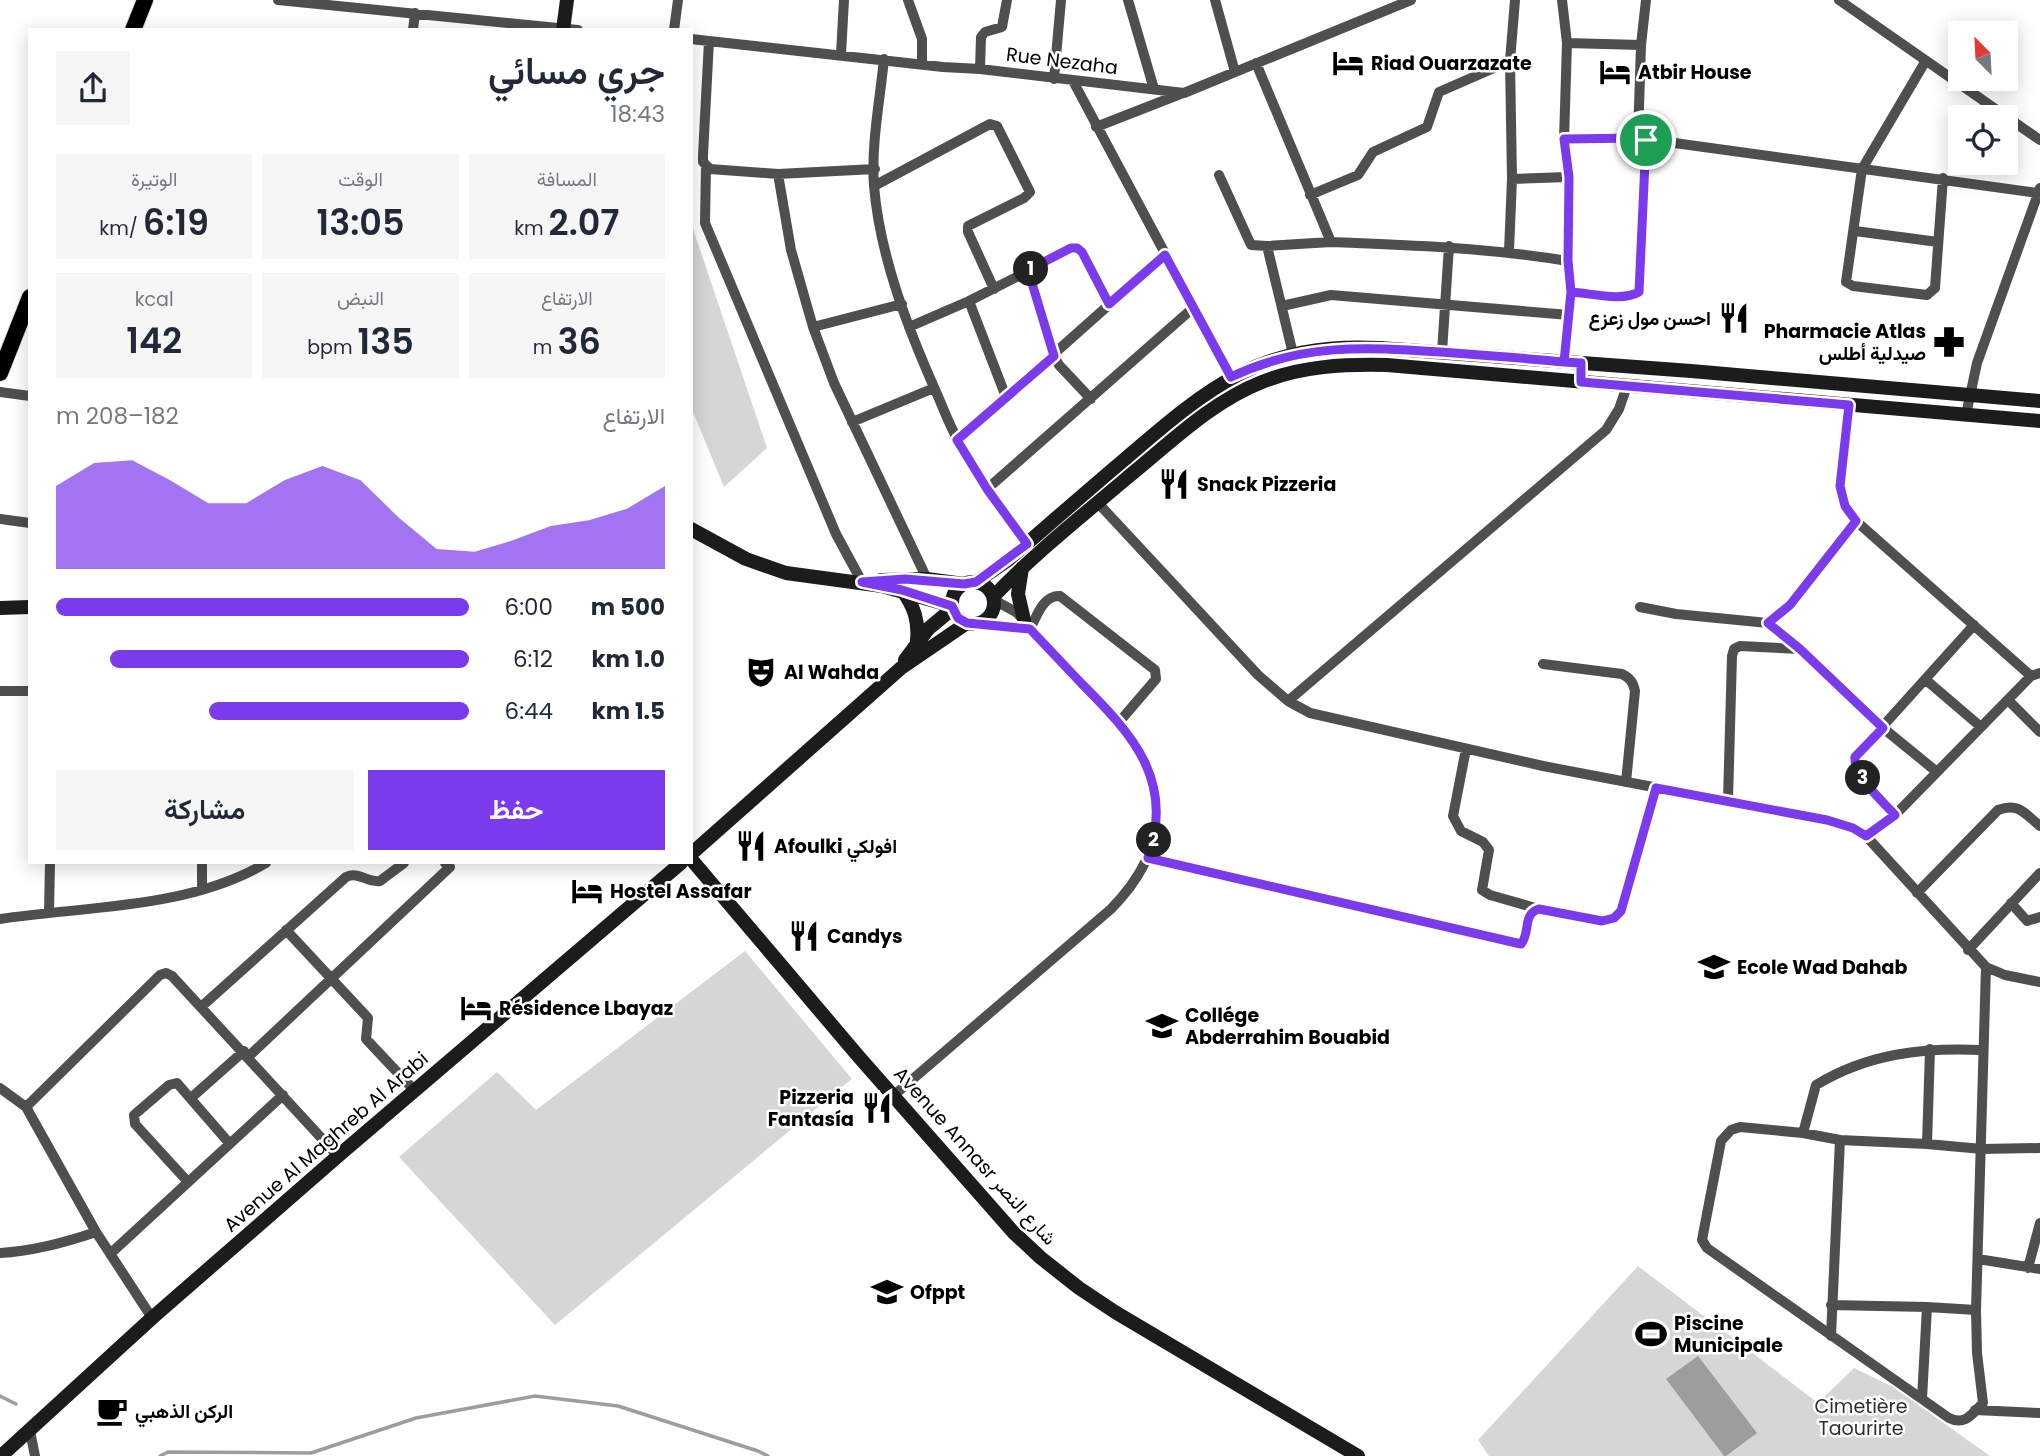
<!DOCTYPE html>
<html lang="ar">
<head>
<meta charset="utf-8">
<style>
  body { margin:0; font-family:Poppins,Vazirmatn,sans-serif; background:#f6f6f7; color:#1f2937; direction:rtl; height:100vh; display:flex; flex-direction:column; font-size:26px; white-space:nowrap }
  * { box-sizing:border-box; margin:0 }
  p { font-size:23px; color:#747a83 }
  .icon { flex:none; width:38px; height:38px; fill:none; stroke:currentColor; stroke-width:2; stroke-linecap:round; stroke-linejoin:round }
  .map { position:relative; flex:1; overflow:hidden; direction:ltr }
  .drawer { position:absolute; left:28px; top:28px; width:665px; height:836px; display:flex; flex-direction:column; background:#fff; border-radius:0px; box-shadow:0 4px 18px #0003; direction:rtl }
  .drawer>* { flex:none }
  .needle { width:46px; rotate:336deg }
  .buttons { position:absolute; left:1948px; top:21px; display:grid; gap:14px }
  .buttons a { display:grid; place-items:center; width:70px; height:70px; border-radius:0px; background:#fff; box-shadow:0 4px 18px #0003; font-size:35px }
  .pin { position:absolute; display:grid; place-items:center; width:60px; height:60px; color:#fff; margin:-30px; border:4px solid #fff; border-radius:50%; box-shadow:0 2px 7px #0007 }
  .km { position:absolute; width:35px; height:35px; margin:-18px; border-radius:50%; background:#222; color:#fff; font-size:19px; line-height:35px; text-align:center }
  .round { display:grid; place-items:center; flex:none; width:74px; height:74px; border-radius:0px; background:#f6f6f7 }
  .head { display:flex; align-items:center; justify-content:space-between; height:119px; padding:0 28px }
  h1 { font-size:38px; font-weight:600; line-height:52px }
  .figures { display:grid; grid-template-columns:repeat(3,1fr); gap:10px; height:119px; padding:7px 28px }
  .figures div { display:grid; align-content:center; border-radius:0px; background:#f6f6f7; text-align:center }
  .figures b { font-size:35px; font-weight:600 }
  .figures small { font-size:19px; font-weight:400 }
  .figures p { font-size:19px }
  .chart { height:196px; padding:14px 28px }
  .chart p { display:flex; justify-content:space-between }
  .chart svg { width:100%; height:126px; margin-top:7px; fill:#7c3aed; opacity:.7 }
  .cta { display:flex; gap:14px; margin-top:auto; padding:14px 28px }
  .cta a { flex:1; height:80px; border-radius:0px; background:#7c3aed; color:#fff; font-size:28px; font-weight:600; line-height:80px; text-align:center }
  .cta a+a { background:#f6f6f7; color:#1f2937 }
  ul { padding:0 28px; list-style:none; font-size:23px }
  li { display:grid; grid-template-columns:112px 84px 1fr; align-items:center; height:52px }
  li i { height:18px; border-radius:9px; background:#7c3aed }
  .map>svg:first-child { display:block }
  .green { fill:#d6d6d6 }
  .water { fill:#9d9d9d }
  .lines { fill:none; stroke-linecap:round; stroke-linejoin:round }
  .stream { stroke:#9d9d9d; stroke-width:3.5 }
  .primary-casing { stroke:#dbdbdb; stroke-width:18 }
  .street { stroke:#4f4f4f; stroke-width:10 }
  .secondary { stroke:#1c1c1c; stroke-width:14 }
  .primary { stroke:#000; stroke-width:16 }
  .route-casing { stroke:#fff; stroke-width:14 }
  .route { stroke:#7c3aed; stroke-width:9 }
  .labels { text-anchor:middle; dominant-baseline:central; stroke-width:5; stroke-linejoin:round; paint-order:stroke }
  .street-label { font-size:19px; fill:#000; stroke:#fff }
  .poi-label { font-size:19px; font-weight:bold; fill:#000; stroke:#fff; text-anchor:start }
  .park-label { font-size:19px; fill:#2d2d2d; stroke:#fff }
</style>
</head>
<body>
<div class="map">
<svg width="2040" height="1456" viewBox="0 0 2040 1456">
  <rect width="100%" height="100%" fill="#fff"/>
  <path class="green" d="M691 223 767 448 724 487 691 407Z
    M745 951 852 1079 555 1325 399 1157 497 1072 536 1110Z
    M1638 1266 1818 1403 1854 1368 1893 1387 1990 1456H1489L1478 1440Z"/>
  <path class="water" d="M1698 1356 1757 1433 1726 1456H1724L1666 1379Z"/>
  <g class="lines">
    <path class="stream" d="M0 1396 16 1404
      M160 1456 168 1452 311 1453 416 1418 535 1396 618 1406 758 1451 768 1456"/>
    <defs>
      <path id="primary" d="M133 30 145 0
        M0 373 30 297"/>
    </defs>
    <use href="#primary" class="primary-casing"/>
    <path class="street" d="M278 0 578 30
      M908 0 922 39V64
      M1128 0 1154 89
      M1215 0 1235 72
      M1515 0 1510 61 1512 179 1568 177
      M1562 0 1567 43 1564 140 1568 177V261L1571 292 1564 362
      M1839 0 2040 140
      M413 30 415 13
      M674 30 678 0
      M691 39 943 67 980 69 1184 93 1411 0
      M709 41 703 155V162L710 169 778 174 875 169
      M1567 43 1641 45
      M841 54 844 0
      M884 59C880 100 871 144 874 186 880 257 908 329 937 394 944 410 950 427 959 442 978 478 1003 511 1027 544
      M1925 62 1862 169 1846 282 1853 286 1927 295 1935 288 1943 178
      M1256 63 1331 242 1267 246 1293 354
      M980 69 981 37 985 32 1002 27 1007 0
      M1054 79 1061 0
      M1073 81 1231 377
      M1096 127 1183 93
      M1638 138 1641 45 1646 0
      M1564 140 1638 138 2038 193
      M706 166 705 223 836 534 862 582
      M778 174 791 250 813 327 834 383 927 579
      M1219 175 1251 245 1267 246
      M874 186 990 124 997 126 1030 192 1024 198 968 226V232L994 289
      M1310 195 1358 175 1373 152 1427 127 1439 92 1510 61
      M1855 231 1938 242
      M1331 242C1411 245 1489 248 1568 261
      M1509 251 1512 179
      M1028 270 1054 356 1059 365 1091 399
      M1571 292C1591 293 1621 302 1639 292L1646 140
      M969 301 1006 397
      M1282 306 1331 295 1569 315
      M813 327 902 304
      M909 327 969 301 1074 248 1082 252 1109 304
      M1442 352 1449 246
      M0 392 30 396
      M1849 405 1840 486 1845 507 1856 521 2031 676
      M1966 415 1977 363 2040 188
      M852 422 934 388
      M957 440 1165 255
      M987 489 1193 308
      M1098 503 1258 675 1288 701 1310 713 1543 766 1827 820 1852 828 1866 836 1986 967 2005 975 2040 982
      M0 519 30 523
      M1640 607 1676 614 1768 623 1790 605 1856 521
      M1768 623 1800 649 1883 728 1937 772
      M976 624 1030 629
      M1030 629C1037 616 1043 595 1060 596L1155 670 1156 679 1120 721
      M1543 664 1622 674C1630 678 1633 682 1635 691L1626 782
      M1926 680 1981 727
      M0 691H30
      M2008 700 2040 732
      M1288 701 1606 430 1619 409 1627 386
      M1466 749 1453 816 1461 831 1483 842 1489 850 1482 890 1490 895 1539 909
      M1728 800 1732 656 1734 649 1740 646 1800 649
      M1895 815C1883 802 1853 775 1855 757L1974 625
      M1866 836 1895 815 2031 676 2040 673
      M1148 858 1521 944C1531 932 1522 914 1539 909L1602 921 1614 918 1621 911 1656 788
      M202 863V890
      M1917 893 1998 810C2019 802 2025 814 2040 826
      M2011 903 2027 921 2040 917
      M49 912 50 863
      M0 919C87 906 188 909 266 863
      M286 930 368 1018 366 1039 415 1091
      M1968 950 2040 873
      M1986 967 1976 1310 1977 1353 1983 1403C1972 1414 1965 1426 1949 1418L1707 1248 1702 1240 1721 1141 1731 1130 1740 1127 1803 1133 1840 1140 1927 1144 1982 1149 2040 1148
      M201 1007 346 877C359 871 367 883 380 881L404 863
      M248 1057 450 867 445 863
      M0 1088 26 1107 96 1232 152 1318
      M893 1096 1111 909C1169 850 1172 787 1120 722 1091 686 1051 659 1024 620L1016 612 994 600
      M191 1098 244 1051
      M26 1107 160 975 166 973 172 976 338 1156
      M1803 1133 1816 1085C1867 1054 1923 1047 1982 1050
      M1927 1144 1930 1049
      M188 1182 135 1124 134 1115 169 1085 177 1083 230 1144
      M0 1253C34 1251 64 1243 96 1232
      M110 1254 283 1095
      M1978 1259 2040 1269
      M2028 1268 2040 1223
      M1831 1305 1927 1307 1976 1310
      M1831 1336 1840 1140
      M1922 1399 1927 1307
      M1975 1410 2040 1413
      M30 1431 35 1456"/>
    <path class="secondary" d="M563 30 567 0
      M691 529 746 559 786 573 882 586 952 606
      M1022 568 1018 594 1024 620
      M881 580 927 579 964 584
      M952 603a21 21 0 1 1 42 0a21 21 0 1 1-42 0Z
      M976 582 1008 560C1047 526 1086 492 1125 459 1210 386 1261 342 1380 348L1691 371 2040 401
      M902 590C914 606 919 621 917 641
      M993 597C1035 553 1082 516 1128 477 1170 443 1211 402 1262 382 1302 366 1344 364 1387 365L2040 421
      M0 608 30 607
      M905 660 928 629 952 609
      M691 854 901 668 967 623
      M691 859 859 1057 1013 1232 1041 1258 1079 1288 1115 1312 1358 1456
      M1 1456 152 1318 338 1156 681 863"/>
    <use href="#primary" class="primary"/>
  </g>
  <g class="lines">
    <defs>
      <path id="route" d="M1646 140 1639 292C1621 302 1591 293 1571 292L1564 362C1523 358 1482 355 1440 352 1364 347 1302 343 1231 377L1165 255 1109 304 1082 252 1077 248H1071L1028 270 1054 356 957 440 987 489 1027 544 976 582 964 584 905 579 862 582 902 590 952 606 958 618 967 623 1030 629C1047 647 1064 665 1082 684 1133 735 1175 781 1148 858L1521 944C1531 932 1522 914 1539 909L1602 921 1614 918 1621 911 1656 788 1827 820 1853 828 1866 836 1895 815C1883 802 1853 775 1855 757L1883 728 1800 649 1768 623 1790 605 1856 521 1845 506 1840 486 1849 405 1581 382V363L1564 362 1571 292 1568 261 1569 177 1564 139 1638 138 1646 140"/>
    </defs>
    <use href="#route" class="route-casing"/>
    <use href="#route" class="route"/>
  </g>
  <defs>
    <symbol id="hotel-bare" viewBox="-9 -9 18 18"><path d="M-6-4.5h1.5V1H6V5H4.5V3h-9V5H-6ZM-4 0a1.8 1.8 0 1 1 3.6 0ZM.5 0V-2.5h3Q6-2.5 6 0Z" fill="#000" stroke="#fff" stroke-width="2.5" paint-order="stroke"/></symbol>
    <symbol id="restaurant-bare" viewBox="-9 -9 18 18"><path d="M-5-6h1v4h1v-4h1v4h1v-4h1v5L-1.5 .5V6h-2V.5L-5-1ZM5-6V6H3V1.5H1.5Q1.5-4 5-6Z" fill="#000" stroke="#fff" stroke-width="2.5" paint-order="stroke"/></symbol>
    <symbol id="pharmacy-bare" viewBox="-9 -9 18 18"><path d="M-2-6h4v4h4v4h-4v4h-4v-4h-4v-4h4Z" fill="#000" stroke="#fff" stroke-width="2.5" paint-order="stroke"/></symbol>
    <symbol id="theatre-bare" viewBox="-9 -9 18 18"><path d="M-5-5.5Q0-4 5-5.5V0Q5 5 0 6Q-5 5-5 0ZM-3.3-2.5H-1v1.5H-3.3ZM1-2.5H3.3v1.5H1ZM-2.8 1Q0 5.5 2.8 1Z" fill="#000" stroke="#fff" stroke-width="2.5" paint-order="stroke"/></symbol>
    <symbol id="university-bare" viewBox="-9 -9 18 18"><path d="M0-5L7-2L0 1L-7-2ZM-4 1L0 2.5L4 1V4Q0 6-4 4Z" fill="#000" stroke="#fff" stroke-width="2.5" paint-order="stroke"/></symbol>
    <symbol id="stadium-bare" viewBox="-9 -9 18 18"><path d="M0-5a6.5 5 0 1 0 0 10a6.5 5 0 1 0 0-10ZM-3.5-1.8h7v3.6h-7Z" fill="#000" stroke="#fff" stroke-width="2.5" paint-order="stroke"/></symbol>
    <symbol id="cafe-bare" viewBox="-9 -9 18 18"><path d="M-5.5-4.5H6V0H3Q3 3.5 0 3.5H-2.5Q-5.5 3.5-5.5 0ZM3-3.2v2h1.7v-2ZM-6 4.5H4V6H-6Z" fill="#000" stroke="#fff" stroke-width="2.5" paint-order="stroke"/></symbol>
  </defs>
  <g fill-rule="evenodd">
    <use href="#hotel-bare" x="1326" y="41" width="44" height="44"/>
    <use href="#hotel-bare" x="1593" y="50" width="44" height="44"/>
    <use href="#restaurant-bare" x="1712" y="296" width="44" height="44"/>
    <use href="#pharmacy-bare" x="1927" y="320" width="44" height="44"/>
    <use href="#restaurant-bare" x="1152" y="462" width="44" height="44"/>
    <use href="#theatre-bare" x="739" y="650" width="44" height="44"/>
    <use href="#restaurant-bare" x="729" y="824" width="44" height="44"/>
    <use href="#hotel-bare" x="565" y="869" width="44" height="44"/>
    <use href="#restaurant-bare" x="782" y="914" width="44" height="44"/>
    <use href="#university-bare" x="1692" y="945" width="44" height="44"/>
    <use href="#hotel-bare" x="454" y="986" width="44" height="44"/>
    <use href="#university-bare" x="1140" y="1004" width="44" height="44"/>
    <use href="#restaurant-bare" x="855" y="1086" width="44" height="44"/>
    <use href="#university-bare" x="865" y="1270" width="44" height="44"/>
    <use href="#stadium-bare" x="1629" y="1312" width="44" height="44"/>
    <use href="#cafe-bare" x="90" y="1389" width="44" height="44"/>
  </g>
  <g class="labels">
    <g class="street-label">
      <text transform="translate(1062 61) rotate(7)">Rue Nezaha</text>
      <text transform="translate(326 1142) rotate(-41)">Avenue Al Maghreb Al Arabi</text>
      <text transform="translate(975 1156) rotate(48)">Avenue Annasr شارع النصر</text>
    </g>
    <g class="poi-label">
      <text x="1371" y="63">Riad Ouarzazate</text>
      <text x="1638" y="72">Atbir House</text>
      <text x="1711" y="318" text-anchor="end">احسن مول زعزع</text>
      <text x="1926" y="331" text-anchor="end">Pharmacie Atlas<tspan x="1926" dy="22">صيدلية أطلس</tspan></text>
      <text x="1197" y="484">Snack Pizzeria</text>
      <text x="784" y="672">Al Wahda</text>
      <text x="774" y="846">Afoulki افولكي</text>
      <text x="610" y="891">Hostel Assafar</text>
      <text x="827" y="936">Candys</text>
      <text x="1737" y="967">Ecole Wad Dahab</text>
      <text x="499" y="1008">Résidence Lbayaz</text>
      <text x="1185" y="1015">Collége<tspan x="1185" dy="22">Abderrahim Bouabid</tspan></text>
      <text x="854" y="1097" text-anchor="end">Pizzeria<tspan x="854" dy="22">Fantasía</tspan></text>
      <text x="910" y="1292">Ofppt</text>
      <text x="1674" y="1323">Piscine<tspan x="1674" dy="22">Municipale</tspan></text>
      <text x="135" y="1411">الركن الذهبي</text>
    </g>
    <g class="park-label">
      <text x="1861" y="1406">Cimetière<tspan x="1861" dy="22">Taourirte</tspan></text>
    </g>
  </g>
</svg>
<div class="buttons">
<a><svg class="needle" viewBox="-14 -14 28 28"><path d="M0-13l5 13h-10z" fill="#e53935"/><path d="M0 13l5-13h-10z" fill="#747a83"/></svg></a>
<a><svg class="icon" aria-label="locate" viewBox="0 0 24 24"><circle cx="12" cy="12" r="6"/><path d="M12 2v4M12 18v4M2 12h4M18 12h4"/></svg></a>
</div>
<div class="pin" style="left:1646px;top:140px;background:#1e9e55"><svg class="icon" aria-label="arrive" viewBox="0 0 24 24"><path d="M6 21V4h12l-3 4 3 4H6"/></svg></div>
<b class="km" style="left:1031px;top:269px">1</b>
<b class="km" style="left:1154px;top:840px">2</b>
<b class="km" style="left:1863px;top:778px">3</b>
<section class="drawer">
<div class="head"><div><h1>جري مسائي</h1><p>18:43</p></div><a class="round"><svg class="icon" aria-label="share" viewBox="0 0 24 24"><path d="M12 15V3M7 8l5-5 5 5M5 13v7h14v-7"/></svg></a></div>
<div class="figures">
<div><p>المسافة</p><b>2.07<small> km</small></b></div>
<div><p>الوقت</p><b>13:05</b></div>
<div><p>الوتيرة</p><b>6:19<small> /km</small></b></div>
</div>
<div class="figures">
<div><p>الارتفاع</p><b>36<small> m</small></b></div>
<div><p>النبض</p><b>135<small> bpm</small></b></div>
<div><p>kcal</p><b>142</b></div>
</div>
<div class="chart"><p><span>الارتفاع</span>182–208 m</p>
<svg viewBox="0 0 160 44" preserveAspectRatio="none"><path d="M0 44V15L10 7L20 6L30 13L40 21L50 21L60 13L70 8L80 13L90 26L100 37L110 38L120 34L130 29L140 27L150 23L160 15V44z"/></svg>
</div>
<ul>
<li><b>500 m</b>6:00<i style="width:100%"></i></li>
<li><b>1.0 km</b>6:12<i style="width:87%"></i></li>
<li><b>1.5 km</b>6:44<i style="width:63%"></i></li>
</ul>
<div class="cta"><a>حفظ</a><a>مشاركة</a></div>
</section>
</div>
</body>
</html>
